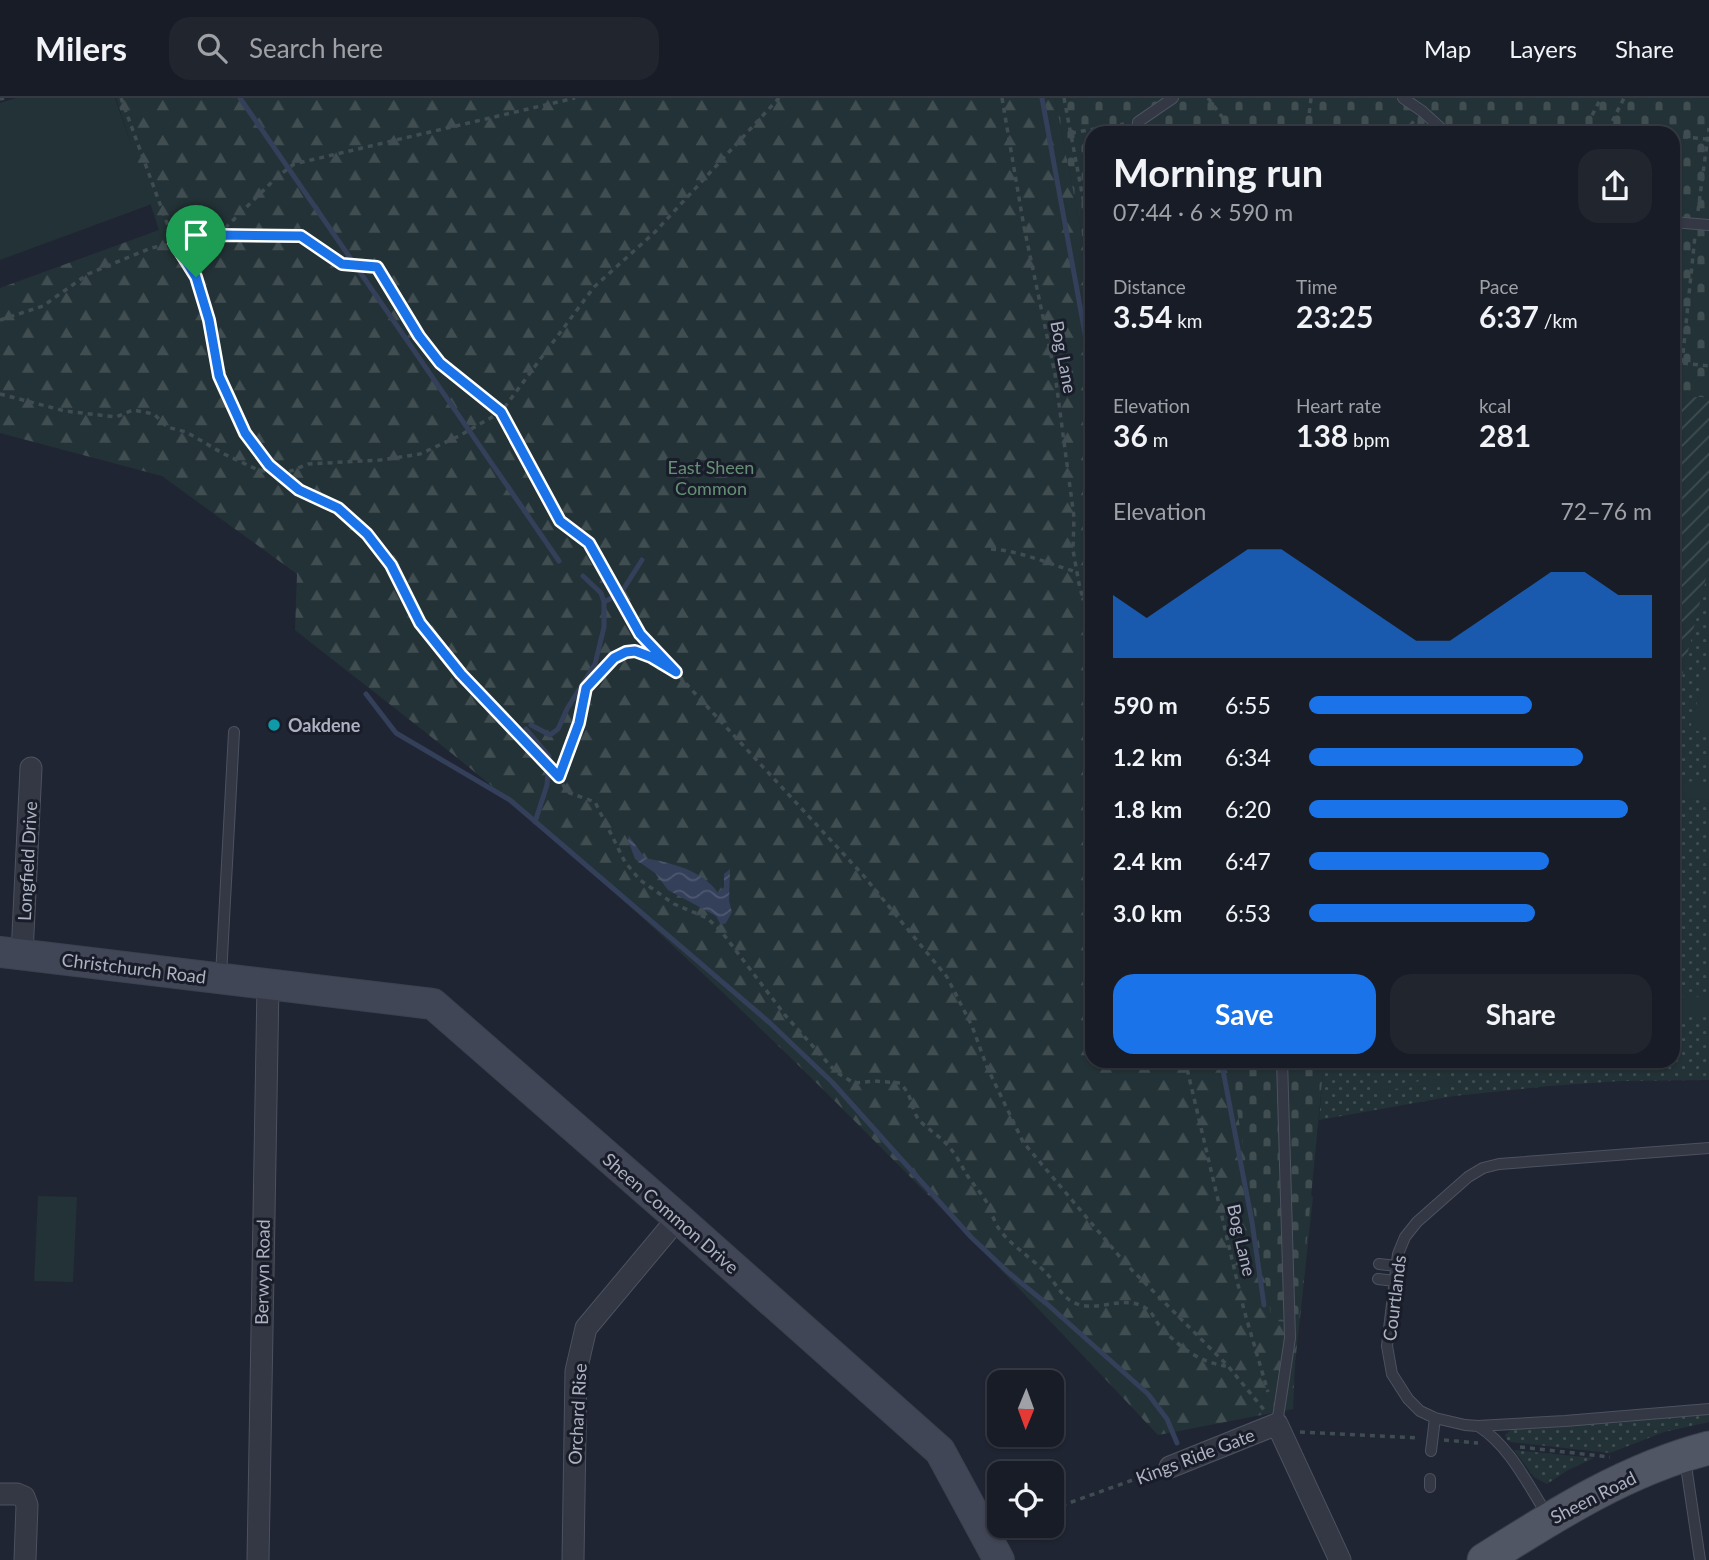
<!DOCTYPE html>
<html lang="en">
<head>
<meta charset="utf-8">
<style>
  body { margin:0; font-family:Lato,sans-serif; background:#21252e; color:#f1f3f6; height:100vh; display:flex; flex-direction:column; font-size:26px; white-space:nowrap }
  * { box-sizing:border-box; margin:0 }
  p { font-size:23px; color:#9fa1a7 }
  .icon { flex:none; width:38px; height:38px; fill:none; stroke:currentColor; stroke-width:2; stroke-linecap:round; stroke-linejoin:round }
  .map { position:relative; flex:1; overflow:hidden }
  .panel { position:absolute; left:1085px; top:28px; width:595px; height:942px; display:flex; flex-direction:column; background:#181c26; border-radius:21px; box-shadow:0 2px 5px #0004,0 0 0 2px #363a43 }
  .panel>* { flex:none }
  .needle { width:46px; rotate:181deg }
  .buttons { position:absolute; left:987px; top:1272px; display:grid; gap:14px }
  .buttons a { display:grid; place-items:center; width:77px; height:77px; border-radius:14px; background:#181c26; box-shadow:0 2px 5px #0004,0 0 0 2px #363a43; font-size:35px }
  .pin { position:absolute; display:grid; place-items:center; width:60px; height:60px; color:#fff; margin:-72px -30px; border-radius:50% 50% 50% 0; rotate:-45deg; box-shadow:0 0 7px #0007 }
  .pin .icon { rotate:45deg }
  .round { display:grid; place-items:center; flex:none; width:74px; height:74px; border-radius:21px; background:#21252e }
  .headline { display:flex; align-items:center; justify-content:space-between; height:119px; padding:0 28px }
  h1 { font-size:38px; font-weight:700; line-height:52px }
  .figures { display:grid; grid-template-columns:repeat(3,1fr); gap:10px; height:119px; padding:7px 28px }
  .figures div { display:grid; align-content:center }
  .figures b { font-size:30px; font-weight:700 }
  .figures small { font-size:19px; font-weight:400 }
  .figures p { font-size:19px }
  .chart { height:196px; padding:14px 28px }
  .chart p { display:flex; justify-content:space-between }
  .chart svg { width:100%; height:126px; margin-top:7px; fill:#1a73e8; opacity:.7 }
  .button { display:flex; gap:14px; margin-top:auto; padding:14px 28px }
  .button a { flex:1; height:80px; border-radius:21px; background:#1a73e8; color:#fff; font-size:28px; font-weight:700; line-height:80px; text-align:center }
  .button a+a { background:#21252e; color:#f1f3f6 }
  ul { padding:0 28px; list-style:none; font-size:23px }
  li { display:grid; grid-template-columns:112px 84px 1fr; align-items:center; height:52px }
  li i { height:18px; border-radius:9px; background:#1a73e8 }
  header { display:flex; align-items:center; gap:42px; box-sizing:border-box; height:98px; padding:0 35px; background:#181c26; border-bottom:2px solid #363a43 }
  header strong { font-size:33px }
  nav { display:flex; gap:38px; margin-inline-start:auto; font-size:24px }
  .search { width:490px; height:63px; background:#21252e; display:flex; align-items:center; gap:18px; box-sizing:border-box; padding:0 24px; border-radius:21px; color:#9fa1a7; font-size:26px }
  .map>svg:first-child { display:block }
  .grass { fill:url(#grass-dots) }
  .forest { fill:url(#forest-firs) }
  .cemetery { fill:url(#cemetery-stones) }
  .garden { fill:url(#garden-furrows) }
  .pitch { fill:#233236 }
  .water { fill:url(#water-waves) }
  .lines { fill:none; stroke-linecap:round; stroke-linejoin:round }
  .stream { stroke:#343f5a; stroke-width:5 }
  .lane-casing { stroke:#4d5260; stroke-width:12 }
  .street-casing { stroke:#4d5260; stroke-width:23 }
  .secondary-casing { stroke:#3c414e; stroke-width:32 }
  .primary-casing { stroke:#3c414e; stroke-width:35 }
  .path { stroke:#3f4d52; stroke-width:3.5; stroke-dasharray:5 5; stroke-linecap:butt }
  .lane { stroke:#333844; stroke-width:10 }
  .street { stroke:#333844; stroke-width:21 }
  .secondary { stroke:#414657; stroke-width:30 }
  .primary { stroke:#515664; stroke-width:33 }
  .route-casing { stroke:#fff; stroke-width:14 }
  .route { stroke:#1a73e8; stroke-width:9 }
  .culture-dot { fill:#0f9aa8; stroke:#191d29; stroke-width:2.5 }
  .labels { text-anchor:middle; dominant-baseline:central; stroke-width:6; stroke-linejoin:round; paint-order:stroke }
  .street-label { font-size:18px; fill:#adb2c2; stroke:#191d29 }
  .park-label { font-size:18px; fill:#669075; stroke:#191d29 }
  .poi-label { font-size:18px; font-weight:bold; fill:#adb2c2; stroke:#191d29; text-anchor:start }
</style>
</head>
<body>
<header>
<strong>Milers</strong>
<div class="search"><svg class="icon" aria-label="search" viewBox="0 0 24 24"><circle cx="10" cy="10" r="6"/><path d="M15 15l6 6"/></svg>Search here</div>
<nav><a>Map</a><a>Layers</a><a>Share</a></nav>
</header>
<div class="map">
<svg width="1709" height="1462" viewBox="0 0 1709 1462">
  <defs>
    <pattern id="grass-dots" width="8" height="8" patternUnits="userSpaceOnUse" patternTransform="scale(1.75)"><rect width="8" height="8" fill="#233236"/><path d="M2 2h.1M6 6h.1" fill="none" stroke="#404d51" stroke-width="1.8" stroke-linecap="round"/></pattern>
    <pattern id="forest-firs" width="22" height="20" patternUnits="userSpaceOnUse" patternTransform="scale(1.75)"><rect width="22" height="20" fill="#233236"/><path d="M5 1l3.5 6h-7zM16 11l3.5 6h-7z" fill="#404d51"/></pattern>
    <pattern id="cemetery-stones" width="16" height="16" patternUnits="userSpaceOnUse" patternTransform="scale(1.75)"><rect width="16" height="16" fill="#233236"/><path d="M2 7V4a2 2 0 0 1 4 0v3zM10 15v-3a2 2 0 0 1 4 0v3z" fill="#404d51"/></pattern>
    <pattern id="garden-furrows" width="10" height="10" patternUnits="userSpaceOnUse" patternTransform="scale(1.75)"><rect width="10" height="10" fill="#233236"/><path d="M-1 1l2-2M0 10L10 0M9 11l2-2" fill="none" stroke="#404d51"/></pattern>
    <pattern id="water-waves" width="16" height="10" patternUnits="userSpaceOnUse" patternTransform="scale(1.75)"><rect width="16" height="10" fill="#343f5a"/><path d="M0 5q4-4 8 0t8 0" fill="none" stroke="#4f5870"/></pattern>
  </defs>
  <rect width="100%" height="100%" fill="#202533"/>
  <path class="grass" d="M1709 468V982L1620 983 1549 988 1454 998 1319 1022 1324 963 1673 962V615Z
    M1709 1315V1324L1664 1334 1610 1355 1511 1344 1507 1342 1505 1337 1512 1331Z
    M1514 1352 1594 1360 1568 1372 1547 1386 1534 1379Z"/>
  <path class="forest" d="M116 0H1055L1092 189V962L1229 963 1240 1024 1313 1099 1295 1266 1293 1311 1158 1337C956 1123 751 909 527 718 452 653 372 593 295 532L297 476 162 378 0 335V190L159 132Z"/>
  <path class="cemetery" d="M1055 0H1709V300L1673 297V35H1092V189Z
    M1229 963H1324L1299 1224 1272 1223Z"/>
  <path class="garden" d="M1673 297 1709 300V468L1673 615Z"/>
  <path class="pitch" d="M16 0H115L152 106 0 162V5Z
    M1709 559V636L1690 631Z
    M1673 683 1709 684V702L1673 701Z
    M1673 898 1709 899V917H1673Z
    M1452 980 1453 985 1374 993 1373 988Z
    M38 1098 77 1099 73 1184 34 1183Z"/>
  <path class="water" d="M629 738 645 760C671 765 703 772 718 795L724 789V776L730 771 729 803 732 814 726 825 721 827 716 818 668 792 655 775 635 761 628 742Z"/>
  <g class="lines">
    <path class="stream" d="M240 0 559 463
      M1042 0 1092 274
      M604 504 621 495 642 462
      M366 596 396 635 510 702 770 925 832 984 971 1139 1009 1175 1047 1206 1148 1296 1167 1321 1177 1345
      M531 627 550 637 558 631 567 611 595 566 604 529V504L601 495 583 478
      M526 631 549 658 547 687 535 724
      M1221 962 1252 1124 1264 1207"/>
    <defs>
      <path id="lane" d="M1403 0 1422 13 1446 35
        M1137 35 1138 24 1173 0
        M1673 124 1709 127
        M221 878 234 634
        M1709 1050 1499 1066 1483 1070 1468 1079 1417 1124 1405 1139 1398 1156 1387 1248 1392 1276 1408 1301 1420 1313 1435 1320 1465 1327 1478 1328 1565 1323 1709 1311
        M1379 1166 1397 1168
        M1378 1181 1395 1183
        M1277 1326 1290 1240 1282 962
        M1478 1328C1510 1348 1528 1387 1548 1418
        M1431 1353 1435 1320
        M1685 1361 1700 1462
        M1430 1389V1381"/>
      <path id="street" d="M22 856 31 670
        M1170 1369 1277 1326 1340 1462
        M0 1396H17L24 1399 27 1407 25 1462
        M258 1462 268 887
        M573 1462 576 1273 586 1230 678 1120"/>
      <path id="secondary" d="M0 854 433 906 678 1120 940 1353 999 1462"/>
      <path id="primary" d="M1484 1462C1555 1417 1627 1371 1709 1350"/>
    </defs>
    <use href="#lane" class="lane-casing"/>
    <use href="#street" class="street-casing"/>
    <use href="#secondary" class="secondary-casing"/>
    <use href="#primary" class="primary-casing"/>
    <path class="path" d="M121 0 174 144 196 179 209 222 219 278 245 335 269 367 299 392 338 410 367 436 391 467 420 525 461 576 559 679 567 694 595 704 625 764 640 782 674 806 707 820 721 833 785 917 836 974 854 985 875 983 900 985C914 999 910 1010 919 1022 928 1032 942 1039 950 1050 957 1058 962 1069 967 1077 973 1086 980 1094 986 1103 992 1114 994 1126 1003 1136 1016 1151 1033 1161 1046 1175 1055 1184 1060 1196 1071 1203 1096 1218 1123 1194 1147 1211 1153 1215 1155 1222 1159 1227 1178 1248 1198 1264 1226 1268
      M1002 0 1024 129 1055 276 1074 419 1073 452 1080 491 1092 523
      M1064 0 1092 148
      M1208 0 1234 35
      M0 1 4 0
      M1608 32 1624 0
      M1071 35 1124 26
      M1307 35 1311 0
      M1404 35 1414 23
      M1583 35 1601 0
      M1606 35 1608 32 1639 35
      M1673 38 1707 41
      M1698 113 1709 30
      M218 137 277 79 294 66 575 0
      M0 222 43 208 88 176 151 150 218 137 301 138 342 166 377 169 419 238 440 265 501 314 560 423 589 445 640 536 863 777 947 879 972 928 987 969 1023 1044 1125 1165 1228 1268 1265 1313
      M1673 264 1709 268
      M1682 265 1695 138
      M0 296 65 313 116 319 133 312 154 316 167 329 186 334 224 356 256 371 281 377 308 366 380 362 420 356 459 338 501 314 594 189 655 134 779 0
      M991 451C1022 453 1048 466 1077 474
      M559 679 579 625 586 590 613 560 626 554 635 553 651 559 671 571
      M1185 962 1244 1212 1268 1294
      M1300 1334 1419 1340
      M1444 1342 1478 1345
      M1520 1349 1610 1359
      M1052 1411 1155 1374"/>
    <use href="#lane" class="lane"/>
    <use href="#street" class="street"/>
    <use href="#secondary" class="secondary"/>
    <use href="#primary" class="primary"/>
  </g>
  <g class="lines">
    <defs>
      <path id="route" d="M218 137 301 138 342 166 377 169 419 238 440 265 501 314 560 423 589 445 640 536 676 574 651 559 635 553 626 554 614 560 586 590 579 625 559 679 461 576 420 525 391 467 367 436 338 410 299 392 269 367 245 335 219 278 209 222 196 179 174 144Z"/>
    </defs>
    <use href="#route" class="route-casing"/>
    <use href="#route" class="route"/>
  </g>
  <circle class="culture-dot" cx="274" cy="627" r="7"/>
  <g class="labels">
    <g class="street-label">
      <text transform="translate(1064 259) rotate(79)">Bog Lane</text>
      <text transform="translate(27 763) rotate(-87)">Longfield Drive</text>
      <text transform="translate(134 870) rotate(7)">Christchurch Road</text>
      <text transform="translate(671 1115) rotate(41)">Sheen Common Drive</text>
      <text transform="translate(1242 1142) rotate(77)">Bog Lane</text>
      <text transform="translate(262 1174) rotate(-89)">Berwyn Road</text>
      <text transform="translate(1394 1200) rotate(-83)">Courtlands</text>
      <text transform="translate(577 1316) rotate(-87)">Orchard Rise</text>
      <text transform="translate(1195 1358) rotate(-21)">Kings Ride Gate</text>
      <text transform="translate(1593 1399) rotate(-27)">Sheen Road</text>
    </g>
    <g class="park-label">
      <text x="711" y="369">East Sheen<tspan x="711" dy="21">Common</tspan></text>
    </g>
    <g class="poi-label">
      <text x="288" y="627">Oakdene</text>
    </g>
  </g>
</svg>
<div class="buttons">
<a><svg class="needle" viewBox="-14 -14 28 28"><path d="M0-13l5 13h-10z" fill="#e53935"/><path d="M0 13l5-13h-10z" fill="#9fa1a7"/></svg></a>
<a><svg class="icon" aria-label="locate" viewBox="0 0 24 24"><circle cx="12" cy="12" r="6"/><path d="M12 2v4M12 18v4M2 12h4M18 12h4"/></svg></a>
</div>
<div class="pin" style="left:196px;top:179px;background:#1e9e55"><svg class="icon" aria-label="arrive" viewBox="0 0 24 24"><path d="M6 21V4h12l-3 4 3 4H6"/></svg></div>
<section class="panel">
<div class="headline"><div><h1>Morning run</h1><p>07:44 · 6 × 590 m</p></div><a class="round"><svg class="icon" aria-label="share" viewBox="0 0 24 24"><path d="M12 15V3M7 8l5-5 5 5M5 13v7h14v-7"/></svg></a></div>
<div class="figures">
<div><p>Distance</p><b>3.54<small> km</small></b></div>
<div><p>Time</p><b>23:25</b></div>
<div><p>Pace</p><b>6:37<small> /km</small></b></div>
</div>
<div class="figures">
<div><p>Elevation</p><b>36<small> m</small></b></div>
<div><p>Heart rate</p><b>138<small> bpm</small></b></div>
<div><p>kcal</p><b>281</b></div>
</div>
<div class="chart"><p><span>Elevation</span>72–76 m</p>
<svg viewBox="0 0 160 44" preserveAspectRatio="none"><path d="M0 44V22L10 30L20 22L30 14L40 6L50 6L60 14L70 22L80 30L90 38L100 38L110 30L120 22L130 14L140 14L150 22L160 22V44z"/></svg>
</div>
<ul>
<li><b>590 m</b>6:55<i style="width:65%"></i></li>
<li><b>1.2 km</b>6:34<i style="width:80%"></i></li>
<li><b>1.8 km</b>6:20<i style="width:93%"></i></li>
<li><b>2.4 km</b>6:47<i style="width:70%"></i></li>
<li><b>3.0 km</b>6:53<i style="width:66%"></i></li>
</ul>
<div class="button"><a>Save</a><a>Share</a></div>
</section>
</div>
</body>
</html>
